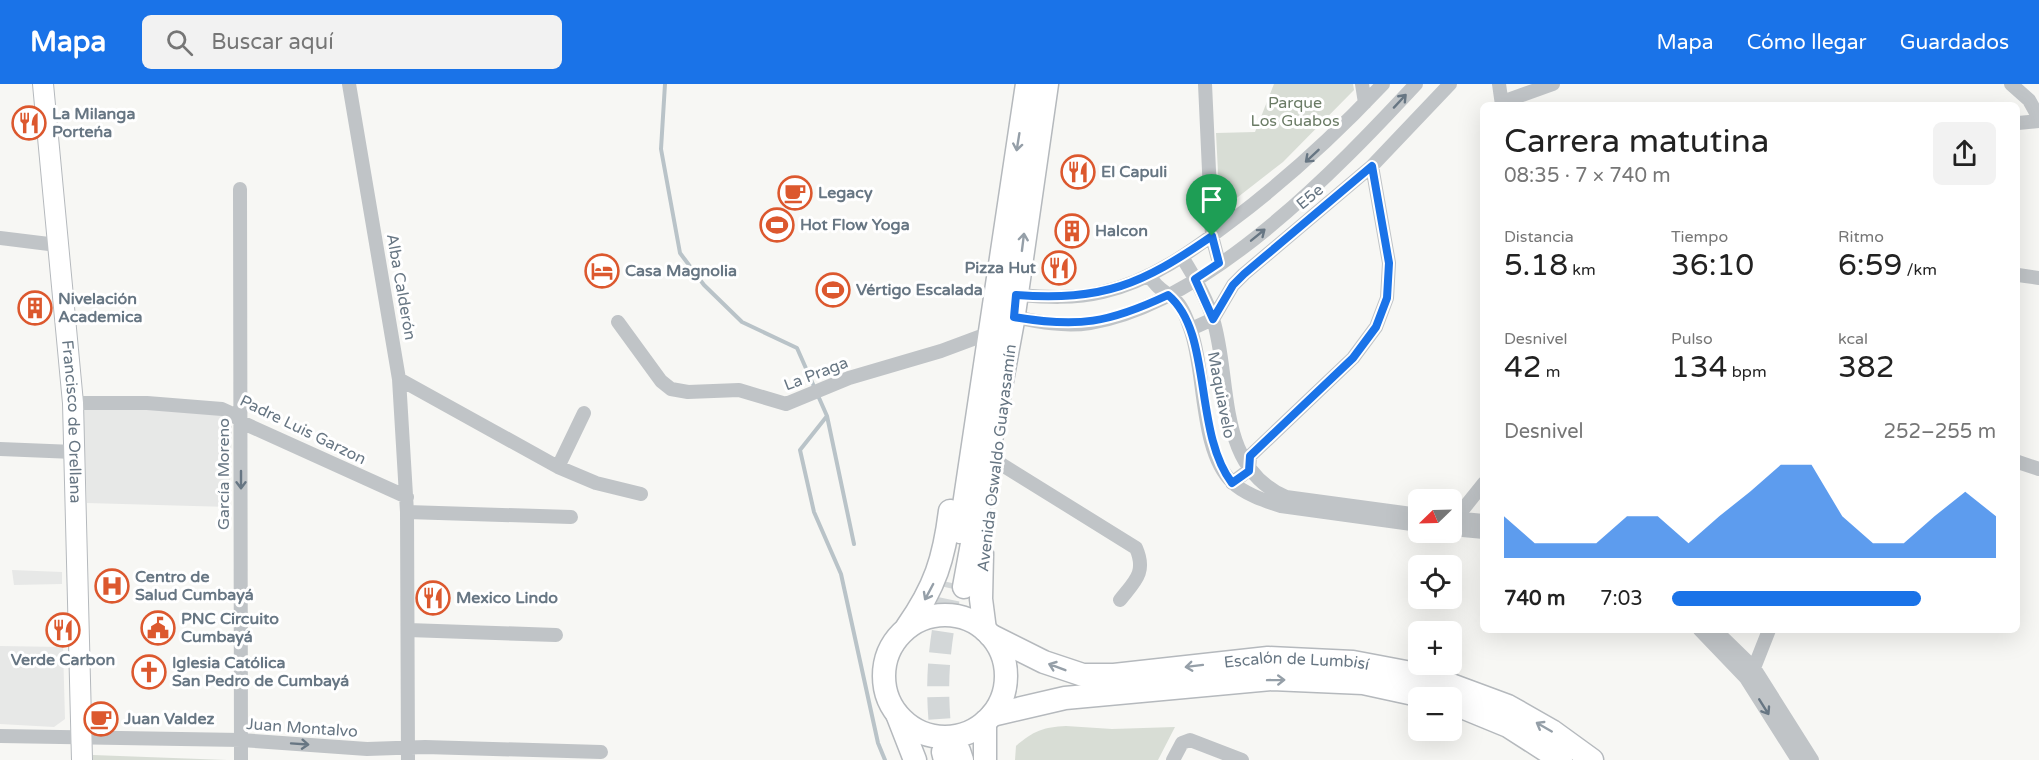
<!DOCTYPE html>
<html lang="es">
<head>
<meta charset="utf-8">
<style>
  body { margin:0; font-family:"Varela Round",sans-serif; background:#f2f2f2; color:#222; height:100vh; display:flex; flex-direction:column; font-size:22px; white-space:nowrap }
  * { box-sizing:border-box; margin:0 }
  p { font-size:20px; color:#767676 }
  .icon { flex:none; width:33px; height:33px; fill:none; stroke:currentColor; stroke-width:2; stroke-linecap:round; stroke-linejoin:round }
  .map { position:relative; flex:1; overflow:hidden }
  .side { position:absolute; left:1480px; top:18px; width:540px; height:531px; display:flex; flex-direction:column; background:#fff; border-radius:9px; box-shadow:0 6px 24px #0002 }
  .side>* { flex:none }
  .needle { width:39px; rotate:247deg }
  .buttons { position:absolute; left:1408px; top:405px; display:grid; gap:12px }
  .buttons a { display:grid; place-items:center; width:54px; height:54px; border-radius:9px; background:#fff; box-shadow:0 6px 24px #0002; font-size:30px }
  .pin { position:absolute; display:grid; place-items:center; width:51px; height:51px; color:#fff; margin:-62px -26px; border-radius:50% 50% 50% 0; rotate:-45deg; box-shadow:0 0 6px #0007 }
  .pin .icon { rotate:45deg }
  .round { display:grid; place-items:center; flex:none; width:63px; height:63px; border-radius:9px; background:#f2f2f2 }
  .head { display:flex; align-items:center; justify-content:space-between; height:102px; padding:0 24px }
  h1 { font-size:33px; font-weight:600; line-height:45px }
  .figures { display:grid; grid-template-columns:repeat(3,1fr); gap:9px; height:102px; padding:6px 24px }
  .figures div { display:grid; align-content:center }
  .figures b { font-size:30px; font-weight:600 }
  .figures small { font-size:16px; font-weight:400 }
  .figures p { font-size:16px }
  .chart { height:168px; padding:12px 24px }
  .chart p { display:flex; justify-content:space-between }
  .chart svg { width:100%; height:108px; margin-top:6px; fill:#1a73e8; opacity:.7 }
  ul { padding:0 24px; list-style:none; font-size:20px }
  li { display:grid; grid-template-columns:96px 72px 1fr; align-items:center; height:45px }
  li i { height:15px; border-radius:8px; background:#1a73e8 }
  header { display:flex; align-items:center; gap:36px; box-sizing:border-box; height:84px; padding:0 30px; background:#1a73e8; color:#fff }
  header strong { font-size:28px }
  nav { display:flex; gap:33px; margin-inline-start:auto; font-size:21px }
  .search { width:420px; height:54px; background:#f2f2f2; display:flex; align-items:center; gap:15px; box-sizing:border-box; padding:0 21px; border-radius:9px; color:#767676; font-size:22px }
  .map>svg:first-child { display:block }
  .built { fill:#e7e8e7 }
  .green { fill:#d8ddd5 }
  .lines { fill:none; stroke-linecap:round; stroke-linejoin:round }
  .stream { stroke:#b9c3c8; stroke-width:4 }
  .primary-tunnel { stroke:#d3d7d8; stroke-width:22; stroke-dasharray:22 11; stroke-linecap:butt }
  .secondary-casing { stroke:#b5b9bd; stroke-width:22 }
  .primary-casing { stroke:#b5b9bd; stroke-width:25 }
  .street { stroke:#c0c4c7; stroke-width:14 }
  .secondary { stroke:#fff; stroke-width:20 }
  .primary { stroke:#fff; stroke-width:22 }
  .oneway { stroke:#677683 }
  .oneway2 { stroke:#959fa8 }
  .route-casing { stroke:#fff; stroke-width:12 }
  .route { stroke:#1a73e8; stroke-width:8 }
  .labels { text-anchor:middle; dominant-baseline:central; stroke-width:6; stroke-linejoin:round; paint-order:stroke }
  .park-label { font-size:16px; fill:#6a7b65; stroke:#fff }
  .poi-label { font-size:16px; font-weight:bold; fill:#677683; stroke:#fff; text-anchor:start }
  .street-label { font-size:16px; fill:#677683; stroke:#fff }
</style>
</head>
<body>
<header>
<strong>Mapa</strong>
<div class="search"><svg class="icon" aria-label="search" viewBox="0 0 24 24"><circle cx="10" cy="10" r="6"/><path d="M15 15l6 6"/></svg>Buscar aquí</div>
<nav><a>Mapa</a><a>Cómo llegar</a><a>Guardados</a></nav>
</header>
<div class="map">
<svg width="2039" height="676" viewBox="0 0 2039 676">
  <rect width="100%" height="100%" fill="#f7f7f4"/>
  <path class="built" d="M83 324 215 327 232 342 229 423 87 419Z
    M12 486 62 488V500L14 501Z
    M0 562 63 563 65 635 54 643 0 640Z"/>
  <path class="green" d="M1274 0H1353L1354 6 1283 78 1220 127 1216 49 1255 48Z
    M1066 642 1112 645 1175 643 1158 676H1015L1016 662C1033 647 1044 643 1066 642Z
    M93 671 227 676H93Z"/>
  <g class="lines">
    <path class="stream" d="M665 0 661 65 680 169 704 201 742 238 797 264 827 332 854 460
      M827 332 800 366 814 428 841 490 878 659 885 676"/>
    <path class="primary-tunnel" d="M943 668C934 602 938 564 952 499"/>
    <defs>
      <g id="secondary">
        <path id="s1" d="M43 0 73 319 82 676"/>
      </g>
      <g id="primary">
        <path d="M960 448 1027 0"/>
        <path d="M982 470 981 515 985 546"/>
        <path d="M964 503 1013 237 1047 0"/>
        <circle cx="945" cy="592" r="61"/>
        <path d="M907 543C935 503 944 475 950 427"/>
        <path id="s2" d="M990 551 1044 578 1083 591H1114L1268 574 1353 578 1427 592 1508 622 1552 647 1592 676"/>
        <path d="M1452 619 1508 642 1561 676"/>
        <path d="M897 630 915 676"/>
        <path d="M992 631 1065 614 1272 595 1363 599 1432 614"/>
        <path d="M985 638V676"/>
        <path d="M959 667 962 676"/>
        <path d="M943 668 945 676"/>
      </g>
    </defs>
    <use href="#secondary" class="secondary-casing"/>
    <use href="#primary" class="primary-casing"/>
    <path class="street" d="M349 0 399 295 407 428 408 676
      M1205 0 1212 152 1219 179
      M1362 0 1365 19
      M1499 0 1502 21
      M2011 0 2029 16 2039 34
      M1502 18 1553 0
      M2018 39 2039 37
      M240 105 241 676
      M0 154 57 161
      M1182 173C1194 192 1206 213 1213 235 1232 296 1215 383 1286 413L1419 431
      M1149 191C1156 204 1165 207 1175 216 1182 222 1187 235 1190 244 1206 286 1199 366 1232 398 1244 410 1265 417 1281 422L1419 441
      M2018 191 2039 194
      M1016 211C1045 213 1074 215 1103 208 1151 197 1192 167 1230 138 1286 96 1335 51 1383 0
      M1014 233C1039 238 1065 243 1090 239 1208 220 1338 84 1416 0
      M618 238 661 297 671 305 688 308 739 306 786 320 849 294 941 267 984 251
      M1191 245 1213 235 1233 201 1244 190 1372 82 1450 0
      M399 295 558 383 596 399 641 410
      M73 319H147L222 325 233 330 241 338 407 413
      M0 365 74 368
      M996 377 1136 464C1147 489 1134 498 1120 516
      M2018 378 2039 385
      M558 383 584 329
      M1232 399 1249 386 1250 372 1353 274 1376 243 1387 214 1389 179 1372 82
      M407 428 571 433
      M1452 434 1484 437
      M1452 439 1484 399
      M1452 445 1484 448
      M408 546 556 551
      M1700 546 1746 594 1798 676
      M1715 546 1754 584 1812 676
      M1749 590 1754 584 1769 546
      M0 652 241 656 367 665 425 663 601 668
      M1173 676 1182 659 1190 656 1242 676"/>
    <use href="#secondary" class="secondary"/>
    <use href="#primary" class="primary"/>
  </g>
  <defs><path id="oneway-shaft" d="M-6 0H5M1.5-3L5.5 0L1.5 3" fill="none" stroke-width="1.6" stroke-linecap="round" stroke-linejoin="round" transform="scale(1.5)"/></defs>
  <g class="oneway">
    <use href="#oneway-shaft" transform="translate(1400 17) rotate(-47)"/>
    <use href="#oneway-shaft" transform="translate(1312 72) rotate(137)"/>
    <use href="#oneway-shaft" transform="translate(1258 151) rotate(-39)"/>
    <use href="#oneway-shaft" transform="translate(241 396) rotate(90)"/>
    <use href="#oneway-shaft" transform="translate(1764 623) rotate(58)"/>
    <use href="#oneway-shaft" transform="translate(300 660) rotate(4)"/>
  </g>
  <g class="oneway2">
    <use href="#oneway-shaft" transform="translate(1018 58) rotate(99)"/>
    <use href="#oneway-shaft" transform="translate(1023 158) rotate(-83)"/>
    <use href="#oneway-shaft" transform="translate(929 508) rotate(118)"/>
    <use href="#oneway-shaft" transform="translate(1194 582) rotate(173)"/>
    <use href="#oneway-shaft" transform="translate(1057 583) rotate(-159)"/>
    <use href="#oneway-shaft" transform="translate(1276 596) rotate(-1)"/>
    <use href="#oneway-shaft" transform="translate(1544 643) rotate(-150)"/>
  </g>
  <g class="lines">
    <defs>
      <path id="route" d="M1372 82 1389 179 1387 214 1376 243 1353 274 1250 372 1249 387 1232 399C1193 348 1213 248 1168 211 1109 239 1078 244 1014 233L1016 211C1104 217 1141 201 1212 152L1219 179 1195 195 1213 235 1233 201 1244 190Z"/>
    </defs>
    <use href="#route" class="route-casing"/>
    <use href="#route" class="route"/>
  </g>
  <defs>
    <symbol id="restaurant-ring" viewBox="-11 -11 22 22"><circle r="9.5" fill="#fff" stroke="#dc582e" stroke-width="1.5"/><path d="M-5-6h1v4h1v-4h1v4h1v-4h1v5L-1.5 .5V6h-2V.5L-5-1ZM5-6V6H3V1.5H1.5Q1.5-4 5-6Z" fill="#dc582e"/></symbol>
    <symbol id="cafe-ring" viewBox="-11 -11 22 22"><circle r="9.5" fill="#fff" stroke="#dc582e" stroke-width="1.5"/><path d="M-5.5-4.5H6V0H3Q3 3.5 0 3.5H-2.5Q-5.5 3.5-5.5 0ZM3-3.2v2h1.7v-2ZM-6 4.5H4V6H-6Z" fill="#dc582e"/></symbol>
    <symbol id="stadium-ring" viewBox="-11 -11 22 22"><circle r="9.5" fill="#fff" stroke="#dc582e" stroke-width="1.5"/><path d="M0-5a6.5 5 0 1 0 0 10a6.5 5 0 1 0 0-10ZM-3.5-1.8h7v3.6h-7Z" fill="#dc582e"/></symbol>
    <symbol id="building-ring" viewBox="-11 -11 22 22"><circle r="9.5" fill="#fff" stroke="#dc582e" stroke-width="1.5"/><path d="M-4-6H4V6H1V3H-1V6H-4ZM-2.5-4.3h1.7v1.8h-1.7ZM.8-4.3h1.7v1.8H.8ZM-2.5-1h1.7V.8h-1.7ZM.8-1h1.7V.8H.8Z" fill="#dc582e"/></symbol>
    <symbol id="hotel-ring" viewBox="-11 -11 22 22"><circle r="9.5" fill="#fff" stroke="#dc582e" stroke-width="1.5"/><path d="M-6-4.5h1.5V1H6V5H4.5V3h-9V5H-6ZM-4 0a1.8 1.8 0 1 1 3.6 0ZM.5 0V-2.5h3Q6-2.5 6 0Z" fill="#dc582e"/></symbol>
    <symbol id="hospital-ring" viewBox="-11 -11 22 22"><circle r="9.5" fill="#fff" stroke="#dc582e" stroke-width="1.5"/><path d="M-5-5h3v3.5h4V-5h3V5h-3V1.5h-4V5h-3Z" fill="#dc582e"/></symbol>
    <symbol id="civic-ring" viewBox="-11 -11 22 22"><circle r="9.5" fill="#fff" stroke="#dc582e" stroke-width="1.5"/><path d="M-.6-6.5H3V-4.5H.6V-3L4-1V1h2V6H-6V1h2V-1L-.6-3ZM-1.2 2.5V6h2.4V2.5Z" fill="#dc582e"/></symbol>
    <symbol id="church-ring" viewBox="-11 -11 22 22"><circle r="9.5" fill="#fff" stroke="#dc582e" stroke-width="1.5"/><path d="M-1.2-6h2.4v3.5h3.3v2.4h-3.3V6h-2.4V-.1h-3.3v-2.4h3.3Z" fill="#dc582e"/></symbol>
  </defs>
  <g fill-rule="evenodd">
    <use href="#restaurant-ring" x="10" y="20" width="38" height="38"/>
    <use href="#restaurant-ring" x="1059" y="69" width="38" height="38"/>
    <use href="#cafe-ring" x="776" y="90" width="38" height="38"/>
    <use href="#stadium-ring" x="758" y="122" width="38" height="38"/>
    <use href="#building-ring" x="1053" y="128" width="38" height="38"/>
    <use href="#restaurant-ring" x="1040" y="165" width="38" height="38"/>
    <use href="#hotel-ring" x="583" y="168" width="38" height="38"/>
    <use href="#stadium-ring" x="814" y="187" width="38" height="38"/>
    <use href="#building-ring" x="16" y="205" width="38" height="38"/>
    <use href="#hospital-ring" x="93" y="483" width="38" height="38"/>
    <use href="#restaurant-ring" x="414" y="495" width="38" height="38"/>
    <use href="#civic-ring" x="139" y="525" width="38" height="38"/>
    <use href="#restaurant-ring" x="44" y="527" width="38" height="38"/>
    <use href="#church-ring" x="130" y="569" width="38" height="38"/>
    <use href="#cafe-ring" x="82" y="616" width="38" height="38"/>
  </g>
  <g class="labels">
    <g class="park-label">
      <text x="1295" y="19">Parque<tspan x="1295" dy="18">Los Guabos</tspan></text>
    </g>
    <g class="poi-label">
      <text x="52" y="30">La Milanga<tspan x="52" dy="18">Porteńa</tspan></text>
      <text x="1101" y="88">El Capuli</text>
      <text x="818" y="109">Legacy</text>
      <text x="800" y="141">Hot Flow Yoga</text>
      <text x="1095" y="147">Halcon</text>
      <text x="1036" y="184" text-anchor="end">Pizza Hut</text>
      <text x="625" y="187">Casa Magnolia</text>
      <text x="856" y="206">Vértigo Escalada</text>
      <text x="58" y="215">Nivelación<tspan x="58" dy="18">Academica</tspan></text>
      <text x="135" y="493">Centro de<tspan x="135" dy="18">Salud Cumbayá</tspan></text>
      <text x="456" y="514">Mexico Lindo</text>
      <text x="181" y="535">PNC Circuito<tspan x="181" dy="18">Cumbayá</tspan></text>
      <text x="63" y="576" text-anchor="middle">Verde Carbon</text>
      <text x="172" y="579">Iglesia Católica<tspan x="172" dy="18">San Pedro de Cumbayá</tspan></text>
      <text x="124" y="635">Juan Valdez</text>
    </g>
    <g class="street-label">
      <text transform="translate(1310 113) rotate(-40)">E5e</text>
      <text transform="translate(401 203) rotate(80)">Alba Calderón</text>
      <text transform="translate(816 290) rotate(-21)">La Praga</text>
      <text transform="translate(1221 311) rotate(79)">Maquiavelo</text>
      <text stroke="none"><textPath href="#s1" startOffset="339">Francisco de Orellana</textPath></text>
      <text transform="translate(303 346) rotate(26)">Padre Luis Garzon</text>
      <text transform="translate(997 374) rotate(-83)">Avenida Oswaldo Guayasamín</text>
      <text transform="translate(224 390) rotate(-90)">García Moreno</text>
      <text stroke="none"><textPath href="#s2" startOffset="316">Escalón de Lumbisí</textPath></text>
      <text transform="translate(302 644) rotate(4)">Juan Montalvo</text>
    </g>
  </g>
</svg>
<div class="buttons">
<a><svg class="needle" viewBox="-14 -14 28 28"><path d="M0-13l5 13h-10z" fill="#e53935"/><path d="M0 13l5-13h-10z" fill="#767676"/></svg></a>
<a><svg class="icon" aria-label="locate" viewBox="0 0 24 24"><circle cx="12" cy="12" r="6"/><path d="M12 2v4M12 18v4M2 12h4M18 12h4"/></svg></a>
<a>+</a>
<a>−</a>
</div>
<div class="pin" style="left:1212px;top:152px;background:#1e9e55"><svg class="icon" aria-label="arrive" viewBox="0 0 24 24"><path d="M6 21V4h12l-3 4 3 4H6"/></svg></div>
<section class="side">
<div class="head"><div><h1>Carrera matutina</h1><p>08:35 · 7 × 740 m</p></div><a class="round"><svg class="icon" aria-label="share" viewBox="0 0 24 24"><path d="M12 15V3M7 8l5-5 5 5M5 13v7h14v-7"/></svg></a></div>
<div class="figures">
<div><p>Distancia</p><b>5.18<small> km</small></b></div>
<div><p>Tiempo</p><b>36:10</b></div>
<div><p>Ritmo</p><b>6:59<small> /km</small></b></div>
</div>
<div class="figures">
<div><p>Desnivel</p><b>42<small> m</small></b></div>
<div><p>Pulso</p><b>134<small> bpm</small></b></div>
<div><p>kcal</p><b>382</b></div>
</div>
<div class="chart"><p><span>Desnivel</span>252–255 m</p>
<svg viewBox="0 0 160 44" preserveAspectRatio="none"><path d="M0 44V27L10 38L20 38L30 38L40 27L50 27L60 38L70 27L80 17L90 6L100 6L110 27L120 38L130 38L140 27L150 17L160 27V44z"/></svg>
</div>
<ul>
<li><b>740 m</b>7:03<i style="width:77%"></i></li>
</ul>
</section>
</div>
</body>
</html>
